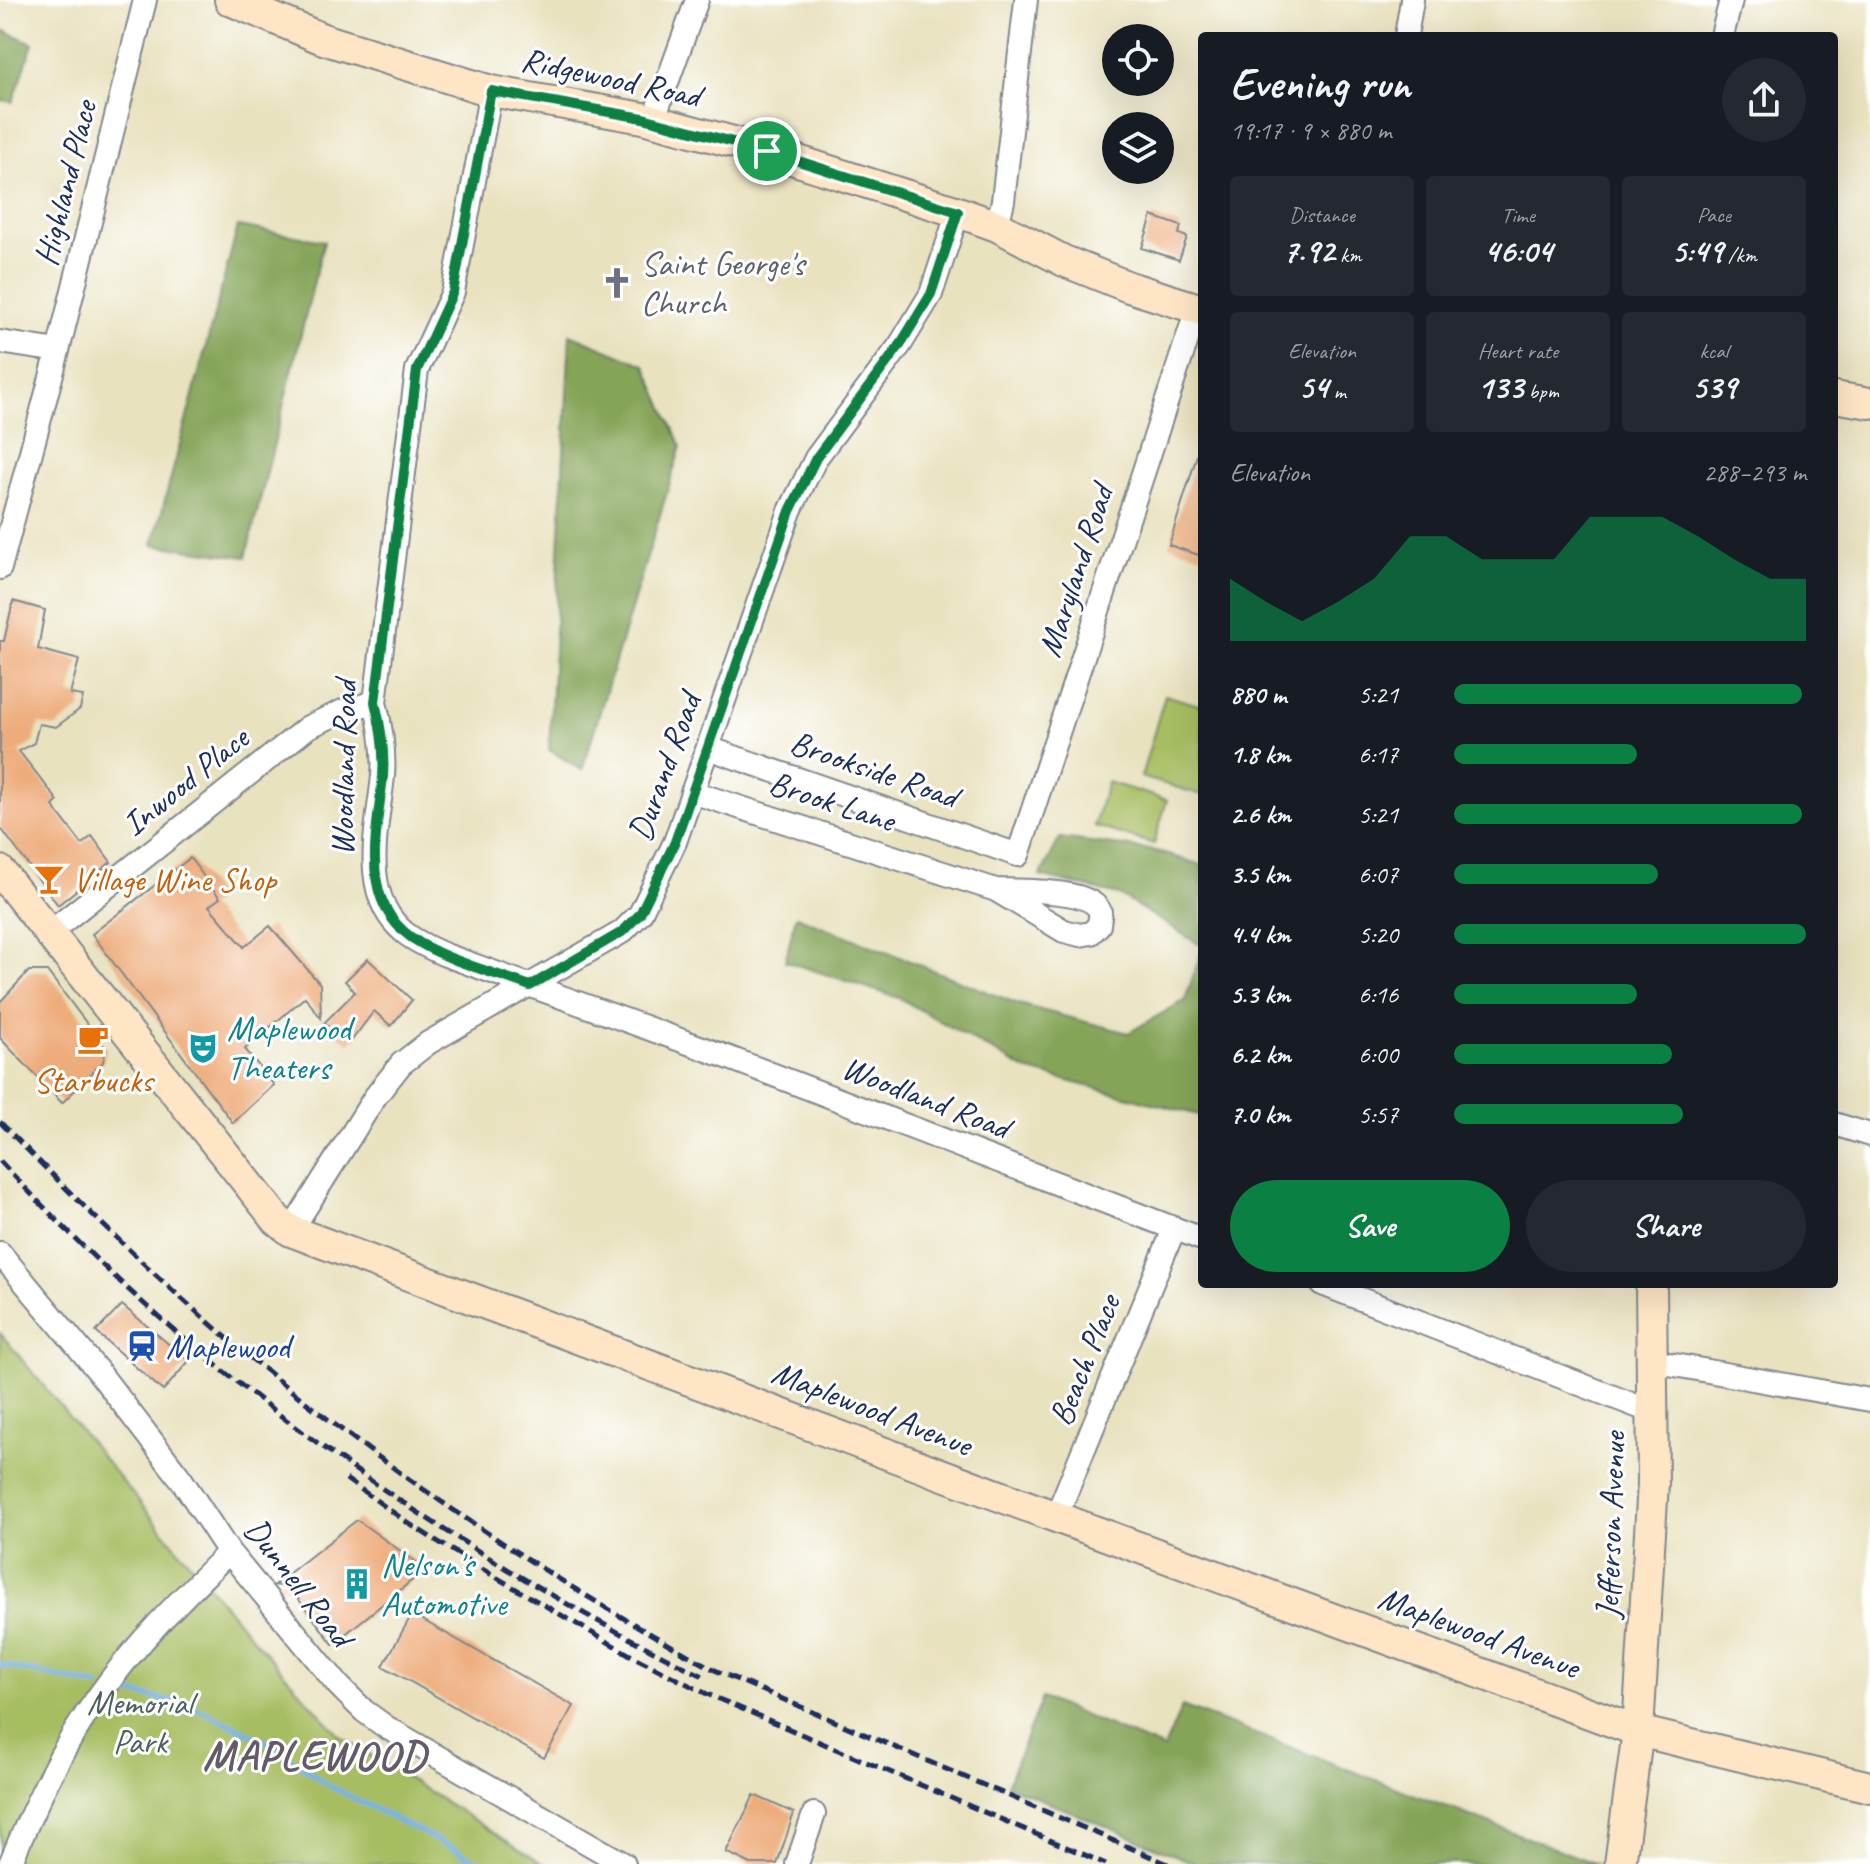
<!DOCTYPE html>
<html lang="en">
<head>
<meta charset="utf-8">
<style>
  body { margin:0; font-family:Caveat,sans-serif; background:#242831; color:#f1f3f6; height:100vh; display:flex; flex-direction:column; font-size:30px; white-space:nowrap }
  * { box-sizing:border-box; margin:0 }
  p { font-size:26px; color:#9ea1a6 }
  .icon { flex:none; width:44px; height:44px; fill:none; stroke:currentColor; stroke-width:2; stroke-linecap:round; stroke-linejoin:round }
  .map { position:relative; flex:1; overflow:hidden }
  .drawer { position:absolute; left:1198px; top:32px; width:640px; height:1256px; display:flex; flex-direction:column; background:#171b24; border-radius:8px; box-shadow:0 8px 32px #0002 }
  .drawer>* { flex:none }
  .controls { position:absolute; left:1102px; top:24px; display:grid; gap:16px }
  .controls a { display:grid; place-items:center; width:72px; height:72px; border-radius:50%; background:#171b24; box-shadow:0 8px 32px #0002; font-size:40px }
  .pin { position:absolute; display:grid; place-items:center; width:68px; height:68px; color:#fff; margin:-34px; border:4px solid #fff; border-radius:50%; box-shadow:0 2px 8px #0007 }
  .round { display:grid; place-items:center; flex:none; width:84px; height:84px; border-radius:42px; background:#242831 }
  .overview { display:flex; align-items:center; justify-content:space-between; height:136px; padding:0 32px }
  h1 { font-size:44px; font-weight:600; line-height:60px }
  .figures { display:grid; grid-template-columns:repeat(3,1fr); gap:12px; height:136px; padding:8px 32px }
  .figures div { display:grid; align-content:center; border-radius:8px; background:#242831; text-align:center }
  .figures b { font-size:34px; font-weight:600 }
  .figures small { font-size:22px; font-weight:400 }
  .figures p { font-size:22px }
  .chart { height:224px; padding:16px 32px }
  .chart p { display:flex; justify-content:space-between }
  .chart svg { width:100%; height:144px; margin-top:8px; fill:#0b8043; opacity:.7 }
  .cta { display:flex; gap:16px; margin-top:auto; padding:16px 32px }
  .cta a { flex:1; height:92px; border-radius:48px; background:#0b8043; color:#fff; font-size:32px; font-weight:600; line-height:92px; text-align:center }
  .cta a+a { background:#242831; color:#f1f3f6 }
  ul { padding:0 32px; list-style:none; font-size:26px }
  li { display:grid; grid-template-columns:128px 96px 1fr; align-items:center; height:60px }
  li i { height:20px; border-radius:10px; background:#0b8043 }
  .map>svg:first-child { display:block }
  .green { fill:#a7bd62; stroke:#617660; stroke-width:2 }
  .forest { fill:#85a458; stroke:#506a5b; stroke-width:2 }
  .lines { fill:none; stroke-linecap:round; stroke-linejoin:round }
  .stream { stroke:#77b3e9; stroke-width:5 }
  .building { fill:#eeac7a }
  .street-casing { stroke:#82888e; stroke-width:26 }
  .secondary-casing { stroke:#82888e; stroke-width:34 }
  .street { stroke:#fff; stroke-width:22 }
  .secondary { stroke:#fde5c5; stroke-width:30 }
  .rail { stroke:#1b2f5e; stroke-width:5; stroke-dasharray:12 6; stroke-linecap:butt }
  .route-casing { stroke:#fff; stroke-width:16 }
  .route { stroke:#0b8043; stroke-width:10 }
  .labels { text-anchor:middle; dominant-baseline:central; stroke-width:6; stroke-linejoin:round; paint-order:stroke }
  .street-label { font-size:34px; fill:#1b2f5e; stroke:#fff }
  .worship-label { font-size:34px; fill:#5b616d; stroke:#fff; text-anchor:start }
  .food-label { font-size:34px; fill:#c56008; stroke:#fff; text-anchor:start }
  .culture-label { font-size:34px; fill:#0d838f; stroke:#fff; text-anchor:start }
  .transit-label { font-size:34px; fill:#164399; stroke:#fff; text-anchor:start }
  .park-label { font-size:34px; fill:#4c615f; stroke:#fff }
  .district-label { font-size:42px; font-weight:bold; letter-spacing:2px; fill:#655b68; stroke:#fff }
</style>
</head>
<body>
<div class="map">
<svg width="1870" height="1864" viewBox="0 0 1870 1864">
  <rect width="100%" height="100%" fill="#fff"/>
  <filter id="ink" filterUnits="userSpaceOnUse"><feTurbulence type="fractalNoise" baseFrequency=".0125" numOctaves="2"/><feDisplacementMap in="SourceGraphic" scale="16" xChannelSelector="R" yChannelSelector="G"/><feConvolveMatrix kernelMatrix="1 2 1 2 8 2 1 2 1" color-interpolation-filters="sRGB"/></filter>
  <filter id="wash" filterUnits="userSpaceOnUse"><feTurbulence type="fractalNoise" baseFrequency=".006" numOctaves="4" result="noise"/><feDisplacementMap in="SourceGraphic" scale="32" xChannelSelector="R" yChannelSelector="G"/><feGaussianBlur stdDeviation="1.8" result="paint"/><feColorMatrix in="noise" values="0 0 0 0 0 0 0 0 0 0 0 0 0 0 0 0 0 1.4 0 .05"/><feComposite in="paint" operator="in"/></filter>
  <g filter="url(#wash)">
    <rect width="100%" height="100%" fill="#e9e2bf"/>
    <path class="green" d="M1165 695 1202 706V795L1141 777Z
      M1107 782 1167 800 1154 844 1094 826Z
      M0 1333 245 1630 340 1736 544 1864H0Z"/>
    <path class="forest" d="M0 29 33 43 13 102 0 100Z
      M238 226 324 241 246 557 153 545Z
      M570 334 645 365 681 446 582 770 549 750Z
      M1060 838 1152 850 1202 865V946L1119 895 1040 876Z
      M796 916 1018 1004 1128 1033 1185 1000 1202 950V1116L1026 1070 899 998 785 961Z
      M1042 1698 1164 1749 1182 1706 1596 1864H1196L1007 1785Z"/>
    <g class="lines">
      <path class="stream" d="M0 1665 98 1686
        M112 1689 190 1705 271 1744 324 1783 484 1864"/>
    </g>
    <g id="blocks">
      <path class="building" d="M1152 216 1181 226 1179 234 1187 237 1179 260 1142 248Z
        M1199 449 1202 450V556L1169 545Z
        M13 601 45 610 38 649 79 660 70 694 83 696 80 709 56 727 39 724 34 743 19 751 58 801 53 806 82 844 92 836 111 862 58 905 0 827V641H4Z
        M190 858 220 898 209 906 244 947 270 926 320 984 321 1018 305 997 245 1049 274 1085 233 1123 92 934Z
        M368 959 412 1000 391 1026 374 1011 349 1044 324 1023 355 992 345 981Z
        M29 971H47L106 1049 103 1062 62 1103 0 1038V1002Z
        M122 1305 189 1361 163 1391 96 1332Z
        M357 1520 426 1569 333 1644 289 1587 274 1585Z
        M412 1614 574 1706 544 1758 383 1666Z
        M754 1795 794 1813 777 1864H751L726 1852Z"/>
    </g>
  </g>
  <g filter="url(#ink)">
    <use href="#blocks" fill-opacity="0" stroke="#82888e" stroke-width="2"/>
    <g class="lines">
      <defs>
        <path id="street" d="M1406 36 1412 0
          M1722 36 1731 0
          M491 91 453 292 417 370 375 702C381 727 385 750 383 776 378 826 358 895 405 933 416 942 430 948 443 954L727 1057 1202 1239
          M653 121 697 0
          M997 226 1003 201 1026 0
          M0 342 58 351
          M0 568 58 351 145 0
          M708 748 1018 855 1197 309
          M692 792 996 890 1064 931 1080 935 1091 933 1099 925C1099 921 1101 916 1100 912 1092 888 1017 891 996 890
          M49 933 308 727 343 711 375 702
          M1834 1124 1870 1135
          M291 1231 375 1097 401 1064 428 1043 622 932 640 914 675 842 790 511 816 458 900 345 931 294 958 212
          M0 1253 98 1371 181 1479 229 1552 339 1686 364 1711 386 1727 624 1864
          M1322 1284 1652 1412
          M1652 1361 1870 1400
          M1056 1517 1174 1229
          M10 1864C34 1806 61 1748 98 1697 136 1643 182 1598 229 1552
          M797 1864 814 1814"/>
        <path id="secondary" d="M230 0 323 39 491 91 643 118 767 151 958 212 997 226 1064 261 1129 287 1202 310
          M1834 397 1870 403
          M0 871 277 1220 291 1231 1056 1517 1638 1731 1870 1787
          M1620 1864 1638 1731 1653 1483 1651 1284"/>
      </defs>
      <use href="#street" class="street-casing"/>
      <use href="#secondary" class="secondary-casing"/>
      <use href="#street" class="street"/>
      <use href="#secondary" class="secondary"/>
      <path class="rail" d="M0 1122C74 1197 148 1271 228 1339 379 1466 544 1577 717 1671L1168 1864
        M0 1161C66 1232 137 1301 212 1362 363 1484 529 1590 703 1676
        M346 1479 411 1525 487 1572 632 1656 707 1694 1106 1864"/>
    </g>
  </g>
  <g class="lines" filter="url(#ink)">
    <defs>
      <path id="route" d="M491 91 643 118 767 151 958 212 931 294 900 345 816 458 790 511 675 842 640 914 622 932 530 986C495 973 452 962 420 943 356 906 377 836 383 776 385 750 381 727 375 702L417 370 453 292Z"/>
    </defs>
    <use href="#route" class="route-casing"/>
    <use href="#route" class="route"/>
  </g>
  <defs>
    <symbol id="church-bare" viewBox="-9 -9 18 18"><path d="M-1.2-6h2.4v3.5h3.3v2.4h-3.3V6h-2.4V-.1h-3.3v-2.4h3.3Z" fill="#6b7280" stroke="#fff" stroke-width="2.5" paint-order="stroke"/></symbol>
    <symbol id="bar-bare" viewBox="-9 -9 18 18"><path d="M-6-5H6L.8 .8V4.5H3.5V6h-7V4.5H-.8V.8Z" fill="#e8710a" stroke="#fff" stroke-width="2.5" paint-order="stroke"/></symbol>
    <symbol id="cafe-bare" viewBox="-9 -9 18 18"><path d="M-5.5-4.5H6V0H3Q3 3.5 0 3.5H-2.5Q-5.5 3.5-5.5 0ZM3-3.2v2h1.7v-2ZM-6 4.5H4V6H-6Z" fill="#e8710a" stroke="#fff" stroke-width="2.5" paint-order="stroke"/></symbol>
    <symbol id="theatre-bare" viewBox="-9 -9 18 18"><path d="M-5-5.5Q0-4 5-5.5V0Q5 5 0 6Q-5 5-5 0ZM-3.3-2.5H-1v1.5H-3.3ZM1-2.5H3.3v1.5H1ZM-2.8 1Q0 5.5 2.8 1Z" fill="#0f9aa8" stroke="#fff" stroke-width="2.5" paint-order="stroke"/></symbol>
    <symbol id="station-bare" viewBox="-9 -9 18 18"><path d="M-3-6H3Q5-6 5-4V2Q5 4 3 4L4.5 6H3L1.5 4h-3L-3 6H-4.5L-3 4Q-5 4-5 2V-4Q-5-6-3-6ZM-3.5-4v3h7v-3ZM-3.5 1v1.5H-2V1ZM2 1v1.5H3.5V1Z" fill="#1a4fb4" stroke="#fff" stroke-width="2.5" paint-order="stroke"/></symbol>
    <symbol id="building-bare" viewBox="-9 -9 18 18"><path d="M-4-6H4V6H1V3H-1V6H-4ZM-2.5-4.3h1.7v1.8h-1.7ZM.8-4.3h1.7v1.8H.8ZM-2.5-1h1.7V.8h-1.7ZM.8-1h1.7V.8H.8Z" fill="#0f9aa8" stroke="#fff" stroke-width="2.5" paint-order="stroke"/></symbol>
  </defs>
  <g fill-rule="evenodd">
    <use href="#church-bare" x="595" y="261" width="44" height="44"/>
    <use href="#bar-bare" x="27" y="857" width="44" height="44"/>
    <use href="#cafe-bare" x="71" y="1017" width="44" height="44"/>
    <use href="#theatre-bare" x="181" y="1026" width="44" height="44"/>
    <use href="#station-bare" x="120" y="1324" width="44" height="44"/>
    <use href="#building-bare" x="335" y="1562" width="44" height="44"/>
  </g>
  <g class="labels">
    <g class="street-label">
      <text transform="translate(611 77) rotate(12)">Ridgewood Road</text>
      <text transform="translate(65 183) rotate(-76)">Highland Place</text>
      <text transform="translate(1075 571) rotate(-72)">Maryland Road</text>
      <text transform="translate(664 767) rotate(-70)">Durand Road</text>
      <text transform="translate(343 768) rotate(-89)">Woodland Road</text>
      <text transform="translate(874 769) rotate(19)">Brookside Road</text>
      <text transform="translate(185 781) rotate(-39)">Inwood Place</text>
      <text transform="translate(832 801) rotate(18)">Brook Lane</text>
      <text transform="translate(926 1097) rotate(21)">Woodland Road</text>
      <text transform="translate(1084 1360) rotate(-68)">Beach Place</text>
      <text transform="translate(872 1408) rotate(21)">Maplewood Avenue</text>
      <text transform="translate(1610 1525) rotate(-88)">Jefferson Avenue</text>
      <text transform="translate(299 1582) rotate(52)">Dunnell Road</text>
      <text transform="translate(1479 1632) rotate(20)">Maplewood Avenue</text>
    </g>
    <g class="worship-label">
      <text x="641" y="263">Saint George's<tspan x="641" dy="39">Church</tspan></text>
    </g>
    <g class="food-label">
      <text x="73" y="879">Village Wine Shop</text>
      <text x="93" y="1080" text-anchor="middle">Starbucks</text>
    </g>
    <g class="culture-label">
      <text x="227" y="1028">Maplewood<tspan x="227" dy="39">Theaters</tspan></text>
      <text x="381" y="1564">Nelson's<tspan x="381" dy="39">Automotive</tspan></text>
    </g>
    <g class="transit-label">
      <text x="166" y="1346">Maplewood</text>
    </g>
    <g class="park-label">
      <text x="140" y="1702">Memorial<tspan x="140" dy="39">Park</tspan></text>
    </g>
    <g class="district-label">
      <text x="315" y="1755">MAPLEWOOD</text>
    </g>
  </g>
</svg>
<div class="controls">
<a><svg class="icon" aria-label="locate" viewBox="0 0 24 24"><circle cx="12" cy="12" r="6"/><path d="M12 2v4M12 18v4M2 12h4M18 12h4"/></svg></a>
<a><svg class="icon" aria-label="layers" viewBox="0 0 24 24"><path d="M12 4l9 5-9 5-9-5zM3 14l9 5 9-5"/></svg></a>
</div>
<div class="pin" style="left:767px;top:151px;background:#1e9e55"><svg class="icon" aria-label="arrive" viewBox="0 0 24 24"><path d="M6 21V4h12l-3 4 3 4H6"/></svg></div>
<section class="drawer">
<div class="overview"><div><h1>Evening run</h1><p>19:17 · 9 × 880 m</p></div><a class="round"><svg class="icon" aria-label="share" viewBox="0 0 24 24"><path d="M12 15V3M7 8l5-5 5 5M5 13v7h14v-7"/></svg></a></div>
<div class="figures">
<div><p>Distance</p><b>7.92<small> km</small></b></div>
<div><p>Time</p><b>46:04</b></div>
<div><p>Pace</p><b>5:49<small> /km</small></b></div>
</div>
<div class="figures">
<div><p>Elevation</p><b>54<small> m</small></b></div>
<div><p>Heart rate</p><b>133<small> bpm</small></b></div>
<div><p>kcal</p><b>539</b></div>
</div>
<div class="chart"><p><span>Elevation</span>288–293 m</p>
<svg viewBox="0 0 160 44" preserveAspectRatio="none"><path d="M0 44V25L10 32L20 38L30 32L40 25L50 12L60 12L70 19L80 19L90 19L100 6L110 6L120 6L130 12L140 19L150 25L160 25V44z"/></svg>
</div>
<ul>
<li><b>880 m</b>5:21<i style="width:99%"></i></li>
<li><b>1.8 km</b>6:17<i style="width:52%"></i></li>
<li><b>2.6 km</b>5:21<i style="width:99%"></i></li>
<li><b>3.5 km</b>6:07<i style="width:58%"></i></li>
<li><b>4.4 km</b>5:20<i style="width:100%"></i></li>
<li><b>5.3 km</b>6:16<i style="width:52%"></i></li>
<li><b>6.2 km</b>6:00<i style="width:62%"></i></li>
<li><b>7.0 km</b>5:57<i style="width:65%"></i></li>
</ul>
<div class="cta"><a>Save</a><a>Share</a></div>
</section>
</div>
</body>
</html>
